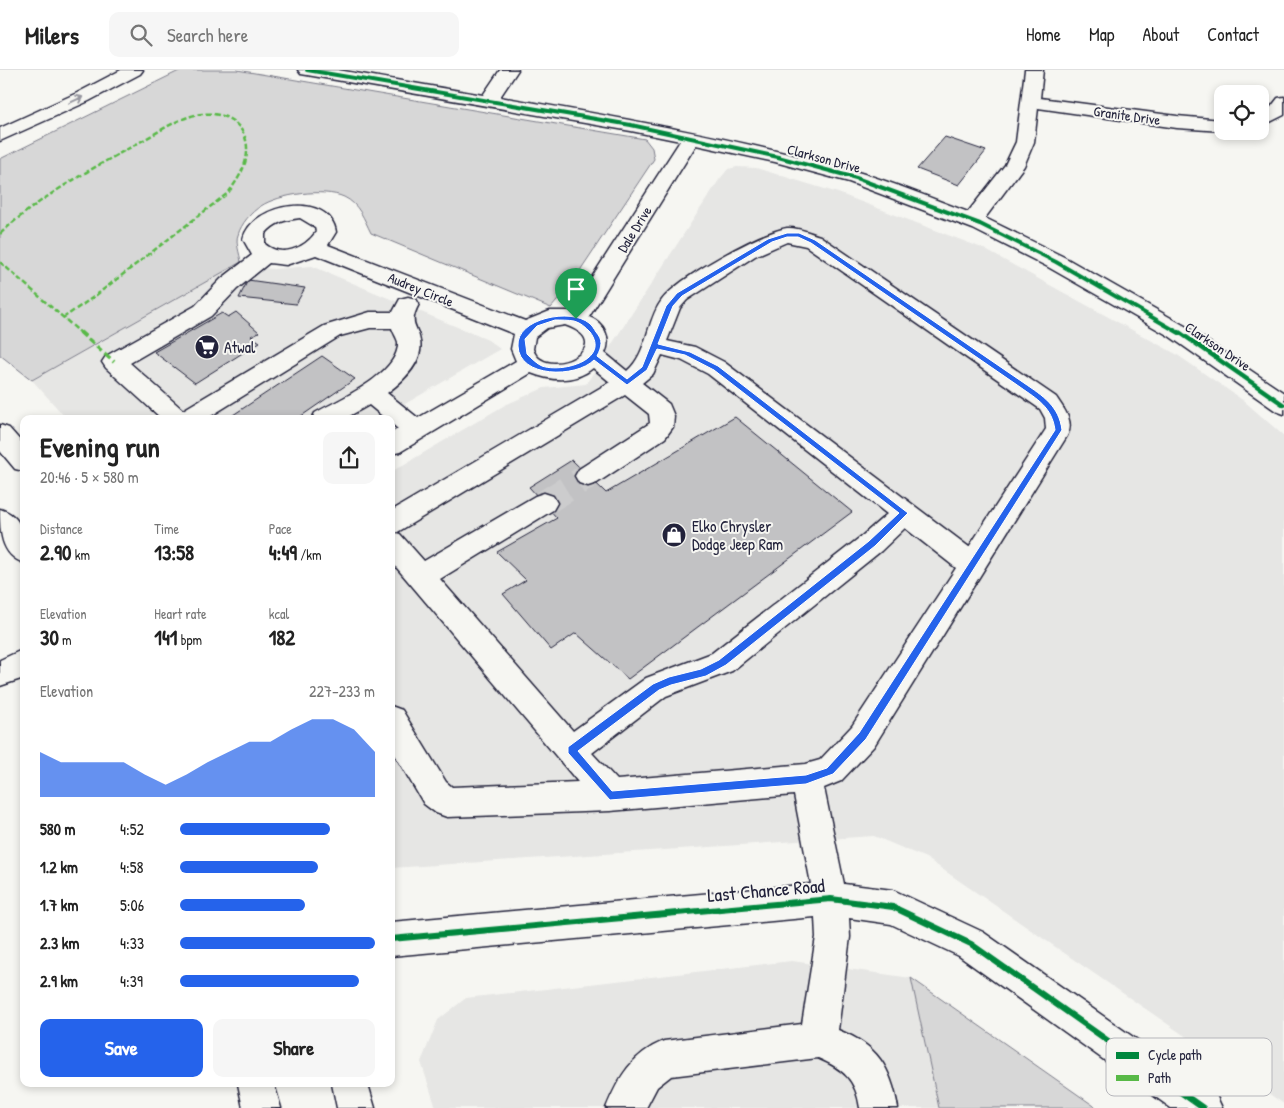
<!DOCTYPE html>
<html lang="en">
<head>
<meta charset="utf-8">
<style>
  body { margin:0; font-family:"Patrick Hand",sans-serif; background:#f6f6f6; color:#222; height:100vh; display:flex; flex-direction:column; font-size:19px; white-space:nowrap }
  * { box-sizing:border-box; margin:0 }
  p { font-size:16px; color:#767676 }
  .icon { flex:none; width:28px; height:28px; fill:none; stroke:currentColor; stroke-width:2; stroke-linecap:round; stroke-linejoin:round }
  .map { position:relative; flex:1; overflow:hidden }
  .sheet { position:absolute; left:20px; top:345px; width:375px; height:672px; display:flex; flex-direction:column; background:#fff; border-radius:10px; box-shadow:0 2px 8px #0003 }
  .sheet>* { flex:none }
  .tools { position:absolute; left:1214px; top:15px; display:grid; gap:10px }
  .tools a { display:grid; place-items:center; width:55px; height:55px; border-radius:10px; background:#fff; box-shadow:0 2px 8px #0003; font-size:25px }
  .pin { position:absolute; display:grid; place-items:center; width:42px; height:42px; color:#fff; margin:-51px -21px; border-radius:50% 50% 50% 0; rotate:-45deg; box-shadow:0 0 5px #0007 }
  .pin .icon { rotate:45deg }
  .round { display:grid; place-items:center; flex:none; width:52px; height:52px; border-radius:10px; background:#f6f6f6 }
  .summary { display:flex; align-items:center; justify-content:space-between; height:85px; padding:0 20px }
  h1 { font-size:28px; font-weight:800; line-height:38px }
  .stats { display:grid; grid-template-columns:repeat(3,1fr); gap:8px; height:85px; padding:5px 20px }
  .stats div { display:grid; align-content:center }
  .stats b { font-size:21px; font-weight:800 }
  .stats small { font-size:14px; font-weight:400 }
  .stats p { font-size:14px }
  .chart { height:140px; padding:10px 20px }
  .chart p { display:flex; justify-content:space-between }
  .chart svg { width:100%; height:90px; margin-top:5px; fill:#2563eb; opacity:.7 }
  .primary-button { display:flex; gap:10px; margin-top:auto; padding:10px 20px }
  .primary-button a { flex:1; height:58px; border-radius:10px; background:#2563eb; color:#fff; font-size:20px; font-weight:800; line-height:58px; text-align:center }
  .primary-button a+a { background:#f6f6f6; color:#222 }
  ul { padding:0 20px; list-style:none; font-size:16px }
  li { display:grid; grid-template-columns:80px 60px 1fr; align-items:center; height:38px }
  li i { height:12px; border-radius:6px; background:#2563eb }
  header { display:flex; align-items:center; gap:30px; box-sizing:border-box; height:70px; padding:0 25px; background:#fff; border-bottom:1px solid #e0e0e0 }
  header strong { font-size:24px }
  nav { display:flex; gap:28px; margin-inline-start:auto; font-size:18px }
  .search { width:350px; height:45px; background:#f6f6f6; display:flex; align-items:center; gap:12px; box-sizing:border-box; padding:0 18px; border-radius:10px; color:#767676; font-size:19px }
  .map>svg:first-child { display:block }
  .built { fill:#e6e6e4 }
  .green { fill:#d7d7d7; stroke:#7c7c89 }
  .building { fill:#c2c2c4; stroke:#22223b }
  .lines { fill:none; stroke-linecap:round; stroke-linejoin:round }
  .minor-tunnel { stroke:#cccccd; stroke-width:26; stroke-dasharray:26 13; stroke-linecap:butt }
  .minor-casing { stroke:#22223b; stroke-width:3 }
  .major-casing { stroke:#22223b; stroke-width:3 }
  .minor { fill:#f6f6f2; fill-rule:evenodd }
  .major { fill:#f6f6f2; fill-rule:evenodd }
  .quiet-far1 { stroke:#58b947; stroke-width:2.5; stroke-dasharray:5.5 2.5; stroke-linecap:butt }
  .quiet { stroke:#58b947; stroke-width:4; stroke-dasharray:7 4; stroke-linecap:butt }
  .cycleway-far2-casing { stroke:#f6f6f2; stroke-width:6 }
  .cycleway-far1-casing { stroke:#f6f6f2; stroke-width:8 }
  .cycleway-casing { stroke:#f6f6f2; stroke-width:9 }
  .cycleway-far2 { stroke:#00873e; stroke-width:4 }
  .cycleway-far1 { stroke:#00873e; stroke-width:4.5 }
  .cycleway { stroke:#00873e; stroke-width:6 }
  .oneway { stroke:#9797a0 }
  .route { fill:#2563eb; stroke:#fff; fill-rule:evenodd }
  .labels { text-anchor:middle; dominant-baseline:central; stroke-width:4; stroke-linejoin:round; paint-order:stroke }
  .far-street-label { font-size:14px; fill:#22223b; stroke:#f6f6f2 }
  .poi-label { font-size:16px; fill:#22223b; stroke:#f6f6f2; text-anchor:start }
  .near-street-label { font-size:19px; fill:#22223b; stroke:#f6f6f2 }
  .key { fill:#f6f6f2; stroke:#b6b6bb; stroke-width:1 }
  .key-label { font-size:14px; fill:#22223b }
</style>
</head>
<body>
<header>
<strong>Milers</strong>
<div class="search"><svg class="icon" aria-label="search" viewBox="0 0 24 24"><circle cx="10" cy="10" r="6"/><path d="M15 15l6 6"/></svg>Search here</div>
<nav><a>Home</a><a>Map</a><a>About</a><a>Contact</a></nav>
</header>
<div class="map">
<svg width="1284" height="1038" viewBox="0 0 1284 1038">
  <rect width="100%" height="100%" fill="#f6f6f2"/>
  <filter id="ink" filterUnits="userSpaceOnUse"><feTurbulence type="fractalNoise" baseFrequency=".02" numOctaves="2"/><feDisplacementMap in="SourceGraphic" scale="10" xChannelSelector="R" yChannelSelector="G"/><feConvolveMatrix kernelMatrix="1 2 1 2 8 2 1 2 1" color-interpolation-filters="sRGB"/></filter>
  <g filter="url(#ink)">
    <path class="built" d="M737 97 756 98 838 123 982 178 1176 284 1244 331 1284 366V1034L926 788 874 766 391 798V402L505 335 544 318 586 314 719 110 728 99Z
      M241 192 259 198 274 199 312 196 488 270 500 279 379 349H67L32 310Z
      M792 891 911 908 939 1038H436L421 992 438 950 466 928Z"/>
    <path class="green" d="M181 0H237L645 69 652 78 654 89 569 217 551 238 371 163C364 149 359 134 344 127 324 118 279 124 261 136 251 142 241 154 238 165 235 172 240 184 241 192L32 310 0 285V89Z
      M911 908 1097 1038H939Z"/>
    <path class="building" d="M945 67 986 81 959 115 917 99Z
      M248 210 305 218 296 234 239 228Z
      M236 242 259 262 251 266 260 272 195 313 154 282 222 243 228 247Z
      M322 286 355 309 297 349H227Z
      M735 347 852 442 628 609 576 563 551 580 503 524 526 510 497 482 557 448 529 417 572 390 606 423Z"/>
    <g class="lines">
      <path class="minor-tunnel" d="M544 433 588 406"/>
      <defs>
        <path id="minor" d="M298 0H338L483 25 500 0H518L500 27C621 48 742 69 861 103 897 114 933 129 968 142L1005 95 1016 72 1025 0H1043L1040 28 1177 46 1222 50V61L1177 58 1038 38 1034 72 1024 96 985 148 1064 187 1185 256 1284 323V344L1276 341 1169 266 1048 197 973 159 849 112 775 92 696 75 589 247C604 252 612 269 605 283L627 301C648 283 646 251 662 230 679 207 759 163 787 158 798 157 810 163 820 166L1056 327C1064 339 1075 352 1067 366L874 676 841 711 824 718 844 814 893 820 983 862 1216 1025 1222 1038H1171L959 886 891 854 849 848 850 867 838 960C877 975 891 997 898 1038H860C856 1010 844 999 818 988L671 1006 657 1017 646 1038H606C619 1007 632 984 664 971L802 954 816 867 815 847 391 886V852L811 814 794 725 610 741 447 747 436 743 424 734 391 678V636L402 640 446 712 452 717 578 712 391 491V441L610 312 593 298C575 313 551 311 531 303L400 382 391 384V363L398 359 391 353V349H386L369 335 344 349H312L315 343C338 330 400 304 398 272 397 268 393 262 392 258H370L340 266 206 349H162L106 298 102 292 106 286 195 236 221 209 252 185 243 169C252 132 330 121 336 162L328 175 525 251 550 241H570L680 71 631 61 307 5 301 4ZM300 148 315 157 316 162C304 179 281 188 265 174V164C275 152 285 150 300 148ZM787 172 806 176 1040 339 1045 348 1046 359 969 477 724 292 695 277 667 271 680 238 687 230 755 186ZM316 185 514 264 511 279 516 291 418 348 387 323C402 312 424 292 420 271 417 253 408 255 419 234L416 229 408 227 400 229 393 242H370L324 256 183 340 130 293 211 246 237 219 269 193 286 195ZM565 255C623 275 544 314 533 279L535 267 547 258ZM662 285 681 290 708 304 887 444 863 465 712 583 646 608 573 661 440 509 553 440 557 433 553 426 544 423 535 426 424 491 400 464 396 463 625 325 649 344 650 353 579 399 575 406 579 413 588 416 597 413 665 368 673 357 674 346 669 334 642 313 653 304ZM905 458 956 498 852 656 820 690 806 694 617 710 592 683 666 626 732 601 881 481Z
          M1284 27V45L1260 57V43L1271 37 1278 28Z
          M24 579V608L0 616V590Z"/>
        <path id="major" d="M121 0H143L140 4 89 31 0 71V58L77 23Z
          M0 355 9 358 24 375V401L15 399 0 381Z
          M0 439C26 447 24 470 24 493 0 485 0 460 0 439Z
          M238 1014H274L281 1038H243Z
          M332 1014H368L375 1038H337Z"/>
      </defs>
      <use href="#minor" class="minor-casing"/>
      <use href="#major" class="major-casing"/>
      <use href="#minor" class="minor"/>
      <use href="#major" class="major"/>
      <path class="quiet-far1" d="M0 164C40 126 92 99 140 72 159 62 180 46 202 44 220 42 238 49 245 67 252 88 240 107 228 123L95 226 63 248
        M0 192 82 264"/>
      <path class="quiet" d="M80 262 114 292"/>
      <defs>
        <path id="cycleway-far2" d="M307 0 631 55 778 87 856 108 980 154 1056 192 1181 264"/>
        <path id="cycleway-far1" d="M1179 262 1284 335"/>
        <path id="cycleway" d="M391 869 831 829 893 837 971 874 1203 1038"/>
      </defs>
      <use href="#cycleway-far2" class="cycleway-far2-casing"/>
      <use href="#cycleway-far1" class="cycleway-far1-casing"/>
      <use href="#cycleway" class="cycleway-casing"/>
      <use href="#cycleway-far2" class="cycleway-far2"/>
      <use href="#cycleway-far1" class="cycleway-far1"/>
      <use href="#cycleway" class="cycleway"/>
    </g>
    <defs><path id="oneway-shaft" d="M-6 0H5M1.5-3L5.5 0L1.5 3" fill="none" stroke-width="1.6" stroke-linecap="round" stroke-linejoin="round" transform="scale(1.25)"/></defs>
    <use class="oneway" href="#oneway-shaft" transform="translate(76 30) rotate(-25)"/>
  </g>
  <path class="route" d="M787 163H799L815 170 1024 313C1043 326 1059 336 1062 360L866 669 833 704 806 714 610 730 568 683V677L653 614 669 607 701 599 719 590 869 471 899 443 714 300 685 285 657 279 647 300 627 315 594 290C576 308 519 308 518 276 516 248 571 238 589 253 592 255 594 259 596 262 603 270 602 276 597 286L627 309 642 297 666 236 677 223 768 169ZM787 167H798L811 173 1020 317C1037 329 1052 337 1055 360L859 663 827 698 806 705 612 721 578 681 659 620 671 615 706 606 726 595 875 476 908 443 718 296 690 282 658 274 673 236 682 226 772 172ZM555 250C561 250 568 250 574 251 581 253 585 257 590 262 611 290 562 303 542 296 537 294 531 288 527 284L525 269 537 256Z"/>
  <defs>
    <symbol id="supermarket-disc" viewBox="-11 -11 22 22"><circle r="9.5" fill="#22223b" stroke="#f6f6f2"/><path d="M-6-5.5h2.5l.6 2H6L4.5 2H-2.5L-4.4-4H-6ZM-1.5 3.2a1.3 1.3 0 1 0 .1 0ZM3 3.2a1.3 1.3 0 1 0 .1 0Z" fill="#fff"/></symbol>
    <symbol id="shop-disc" viewBox="-11 -11 22 22"><circle r="9.5" fill="#22223b" stroke="#f6f6f2"/><path d="M-5-2.5h2.3a2.7 3.5 0 0 1 5.4 0H5L5.5 6h-11ZM-1.5-2.5h3a1.5 2.3 0 0 0-3 0Z" fill="#fff"/></symbol>
  </defs>
  <g fill-rule="evenodd">
    <use href="#supermarket-disc" x="193" y="263" width="28" height="28"/>
    <use href="#shop-disc" x="660" y="451" width="28" height="28"/>
  </g>
  <g class="labels">
    <g class="far-street-label">
      <text transform="translate(1127 45) rotate(8)">Granite Drive</text>
      <text transform="translate(824 88) rotate(15)">Clarkson Drive</text>
      <text transform="translate(634 159) rotate(-58)">Dale Drive</text>
      <text transform="translate(421 219) rotate(22)">Audrey Circle</text>
      <text transform="translate(1218 276) rotate(34)">Clarkson Drive</text>
    </g>
    <g class="poi-label">
      <text x="224" y="277">Atwal</text>
      <text x="692" y="456">Elko Chrysler<tspan x="692" dy="18">Dodge Jeep Ram</tspan></text>
    </g>
    <g class="near-street-label">
      <text transform="translate(766 820) rotate(-5)">Last Chance Road</text>
    </g>
  </g>
  <rect x="1106" y="968" width="166" height="58" rx="8" class="key"/>
  <rect x="1116" y="982" width="23" height="7" fill="#00873e"/>
  <rect x="1116" y="1005" width="23" height="6" fill="#58b947"/>
  <g class="key-label">
    <text x="1148" y="990">Cycle path</text>
    <text x="1148" y="1013">Path</text>
  </g>
</svg>
<div class="tools">
<a><svg class="icon" aria-label="locate" viewBox="0 0 24 24"><circle cx="12" cy="12" r="6"/><path d="M12 2v4M12 18v4M2 12h4M18 12h4"/></svg></a>
</div>
<div class="pin" style="left:576px;top:249px;background:#1e9e55"><svg class="icon" aria-label="arrive" viewBox="0 0 24 24"><path d="M6 21V4h12l-3 4 3 4H6"/></svg></div>
<section class="sheet">
<div class="summary"><div><h1>Evening run</h1><p>20:46 · 5 × 580 m</p></div><a class="round"><svg class="icon" aria-label="share" viewBox="0 0 24 24"><path d="M12 15V3M7 8l5-5 5 5M5 13v7h14v-7"/></svg></a></div>
<div class="stats">
<div><p>Distance</p><b>2.90<small> km</small></b></div>
<div><p>Time</p><b>13:58</b></div>
<div><p>Pace</p><b>4:49<small> /km</small></b></div>
</div>
<div class="stats">
<div><p>Elevation</p><b>30<small> m</small></b></div>
<div><p>Heart rate</p><b>141<small> bpm</small></b></div>
<div><p>kcal</p><b>182</b></div>
</div>
<div class="chart"><p><span>Elevation</span>227–233 m</p>
<svg viewBox="0 0 160 44" preserveAspectRatio="none"><path d="M0 44V22L10 27L20 27L30 27L40 27L50 33L60 38L70 33L80 27L90 22L100 17L110 17L120 11L130 6L140 6L150 11L160 22V44z"/></svg>
</div>
<ul>
<li><b>580 m</b>4:52<i style="width:77%"></i></li>
<li><b>1.2 km</b>4:58<i style="width:71%"></i></li>
<li><b>1.7 km</b>5:06<i style="width:64%"></i></li>
<li><b>2.3 km</b>4:33<i style="width:100%"></i></li>
<li><b>2.9 km</b>4:39<i style="width:92%"></i></li>
</ul>
<div class="primary-button"><a>Save</a><a>Share</a></div>
</section>
</div>
</body>
</html>
